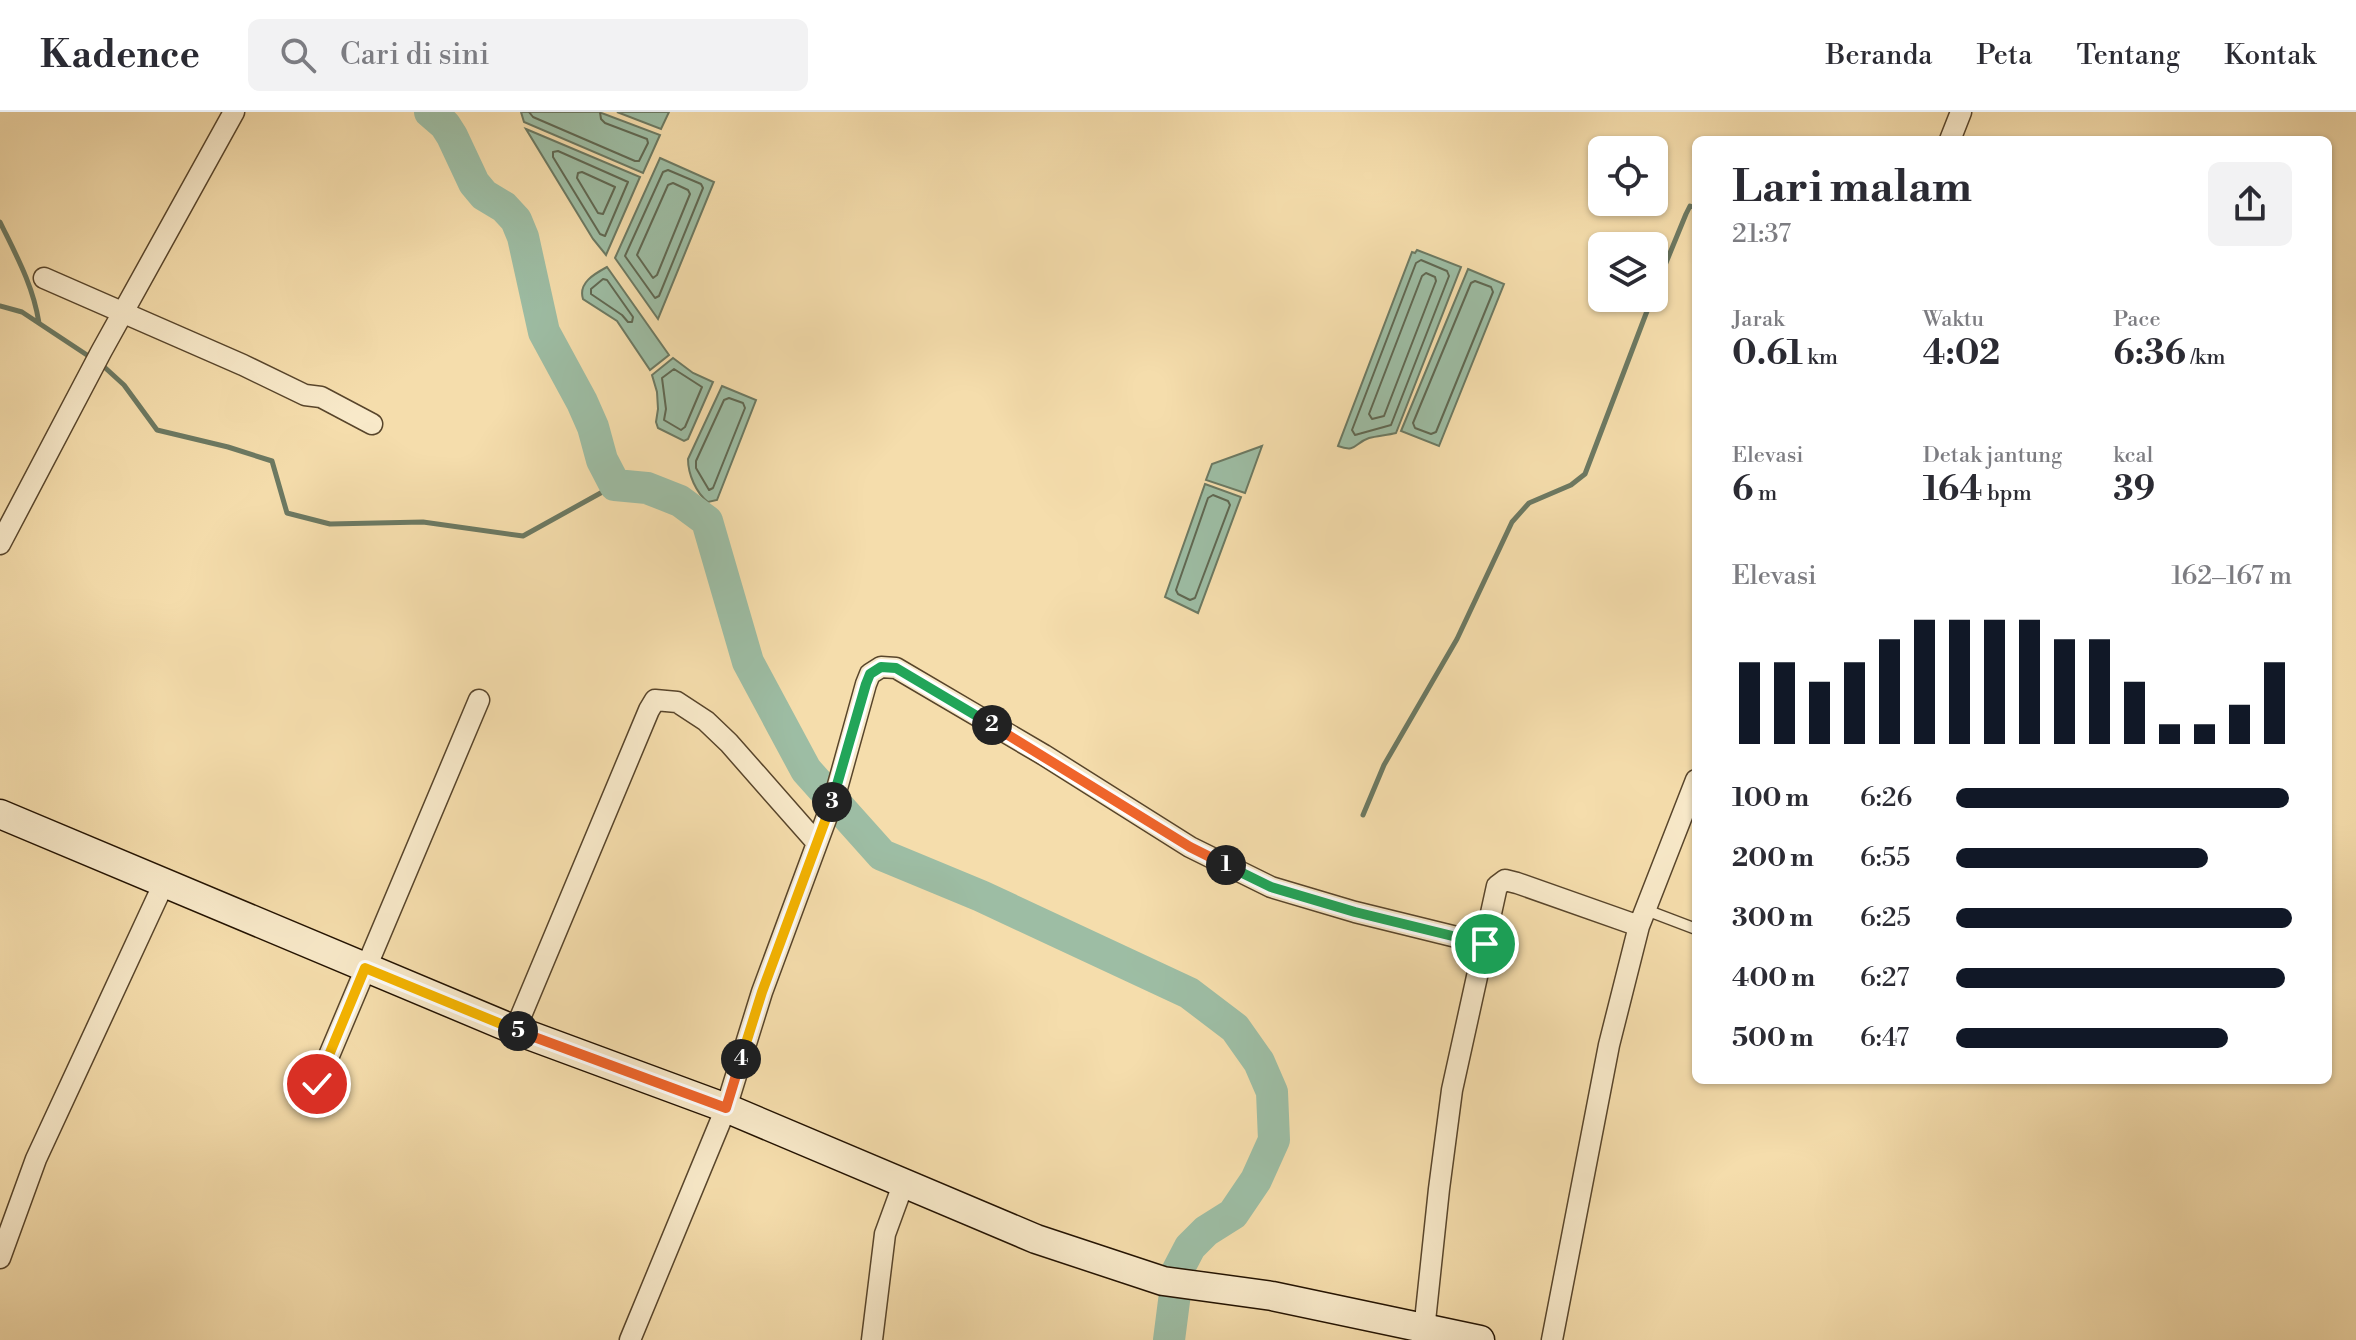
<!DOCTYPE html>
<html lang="id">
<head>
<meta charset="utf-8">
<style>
  body { margin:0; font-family:"Libre Bodoni",serif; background:#f2f2f3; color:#2b2b33; height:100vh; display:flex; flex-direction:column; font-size:30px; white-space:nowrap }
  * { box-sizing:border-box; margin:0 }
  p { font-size:26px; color:#7c7c81 }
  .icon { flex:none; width:44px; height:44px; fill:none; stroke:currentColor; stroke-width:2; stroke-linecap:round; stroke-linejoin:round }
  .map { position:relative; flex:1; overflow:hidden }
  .drawer { position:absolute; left:1692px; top:24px; width:640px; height:948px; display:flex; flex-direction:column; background:#fff; border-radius:12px; box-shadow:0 2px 6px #0004 }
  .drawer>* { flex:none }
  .fabs { position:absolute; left:1588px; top:24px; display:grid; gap:16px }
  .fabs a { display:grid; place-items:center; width:80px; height:80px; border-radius:12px; background:#fff; box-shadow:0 2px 6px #0004; font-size:40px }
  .pin { position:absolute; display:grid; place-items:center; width:68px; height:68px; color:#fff; margin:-34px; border:4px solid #fff; border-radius:50%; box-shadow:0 2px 8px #0007 }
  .km { position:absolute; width:40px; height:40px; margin:-20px; border-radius:50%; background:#222; color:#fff; font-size:22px; line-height:40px; text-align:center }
  .round { display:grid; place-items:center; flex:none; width:84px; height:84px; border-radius:12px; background:#f2f2f3 }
  .headline { display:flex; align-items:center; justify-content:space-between; height:136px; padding:0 40px }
  h1 { font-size:44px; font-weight:800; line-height:60px }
  .figures { display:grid; grid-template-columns:repeat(3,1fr); gap:12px; height:136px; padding:8px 40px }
  .figures div { display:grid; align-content:center }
  .figures b { font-size:34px; font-weight:800 }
  .figures small { font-size:22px; font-weight:400 }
  .figures p { font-size:22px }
  .chart { height:224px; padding:16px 40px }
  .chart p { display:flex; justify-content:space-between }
  .chart svg { width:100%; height:144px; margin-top:8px; stroke:#111827; stroke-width:6 }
  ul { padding:0 40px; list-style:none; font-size:26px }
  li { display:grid; grid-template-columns:128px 96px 1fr; align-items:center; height:60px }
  li i { height:20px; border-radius:10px; background:#111827 }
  header { display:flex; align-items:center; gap:48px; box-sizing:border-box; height:112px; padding:0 40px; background:#fff; border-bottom:2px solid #e1e1e2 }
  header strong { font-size:38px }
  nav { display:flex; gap:44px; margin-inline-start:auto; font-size:28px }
  .search { width:560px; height:72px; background:#f2f2f3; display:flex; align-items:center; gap:20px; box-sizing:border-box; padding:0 28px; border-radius:12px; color:#7c7c81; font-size:30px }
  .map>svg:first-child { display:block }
  .water { fill:#9dbda4; stroke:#6c7962; stroke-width:2 }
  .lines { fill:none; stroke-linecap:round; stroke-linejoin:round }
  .shore { stroke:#606852; stroke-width:2 }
  .stream { stroke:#6c7962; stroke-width:5 }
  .river { stroke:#9dbda4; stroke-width:32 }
  .lane-casing { stroke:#58452b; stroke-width:13 }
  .street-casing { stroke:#58452b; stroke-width:23 }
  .secondary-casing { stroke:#231200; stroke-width:31 }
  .lane { stroke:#f8e9c9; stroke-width:10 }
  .street { stroke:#f8e9c9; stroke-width:20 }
  .secondary { stroke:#f8e9c9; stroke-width:28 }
  .split-1-casing { stroke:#fff; stroke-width:16 }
  .split-2-casing { stroke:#fff; stroke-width:16 }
  .split-3-casing { stroke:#fff; stroke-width:16 }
  .split-4-casing { stroke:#fff; stroke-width:16 }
  .split-5-casing { stroke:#fff; stroke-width:16 }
  .split-6-casing { stroke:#fff; stroke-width:16 }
  .split-1 { stroke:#22a559; stroke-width:10 }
  .split-2 { stroke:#f0652b; stroke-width:10 }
  .split-3 { stroke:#22a559; stroke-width:10 }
  .split-4 { stroke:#f5b400; stroke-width:10 }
  .split-5 { stroke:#f0652b; stroke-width:10 }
  .split-6 { stroke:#f5b400; stroke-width:10 }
</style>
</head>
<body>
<header>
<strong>Kadence</strong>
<div class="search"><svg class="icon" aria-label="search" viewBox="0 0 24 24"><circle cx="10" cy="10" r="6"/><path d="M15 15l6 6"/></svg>Cari di sini</div>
<nav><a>Beranda</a><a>Peta</a><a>Tentang</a><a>Kontak</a></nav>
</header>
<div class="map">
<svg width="2356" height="1228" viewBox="0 0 2356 1228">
  <rect width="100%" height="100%" fill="#f5ddac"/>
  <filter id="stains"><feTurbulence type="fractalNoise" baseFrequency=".0025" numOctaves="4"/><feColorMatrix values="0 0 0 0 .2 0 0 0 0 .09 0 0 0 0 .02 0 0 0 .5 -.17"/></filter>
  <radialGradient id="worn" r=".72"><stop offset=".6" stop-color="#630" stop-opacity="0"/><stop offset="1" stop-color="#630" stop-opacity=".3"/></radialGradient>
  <path class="water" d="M521 0H599L660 23 643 61 524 10Z
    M617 0H669L661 17Z
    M526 17 640 65 606 143 593 127Z
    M660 46 714 70 658 207 615 146Z
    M1417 138 1461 155 1396 321C1388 323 1377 324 1369 326 1354 331 1357 341 1338 334L1412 140 1415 141Z
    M607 155 669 243 650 258 617 209 583 187C578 171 594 162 607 155Z
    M1468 157 1504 172 1439 334 1401 319Z
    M673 246 693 261 713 270 688 327 684 329 658 316 656 310 658 297 657 280 652 263Z
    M722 274 756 288 717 388 708 390C696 381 688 362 688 347Z
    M1262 334 1245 381 1206 368 1212 352Z
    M1205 372 1241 385 1198 501 1165 485Z"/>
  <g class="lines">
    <path class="shore" d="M529 0 533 5 635 49H639L648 31 647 27 605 11 601 7 600 0
      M558 39 628 70 605 124 600 122 553 45V40Z
      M668 58 701 72 703 76 659 184 655 186 625 144 663 60Z
      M582 60 615 75 603 102 598 101 577 66 578 61Z
      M673 71 688 78 690 82 657 163 653 166 637 143 668 73Z
      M1421 148 1447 159 1449 164 1391 313 1355 323 1352 318 1416 151Z
      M1426 161 1435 165 1436 169 1384 304 1372 307 1369 302 1422 164Z
      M603 167 607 168 633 205 632 210H628L622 203 591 182V177Z
      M1475 169 1491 175 1493 180 1436 320 1431 322 1415 316 1413 311 1471 171Z
      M674 257 702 275 685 315 681 318 664 308 666 297 662 266Z
      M729 286 743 291 745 296 713 376 709 378 696 356V349L724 288Z
      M1213 383 1228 389 1230 393 1195 486 1190 488 1178 482 1176 478 1208 386Z"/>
    <path class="stream" d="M0 110C16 143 33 173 39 211
      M1654 180 1686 102 1690 94 1696 96
      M0 194 22 200 93 247
      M101 252 124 273 157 318 228 335 272 349 287 401 330 412 423 410 523 424 615 373
      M1363 703 1384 653 1457 527 1512 410 1529 391 1571 373 1585 362 1652 186"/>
    <path class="river" d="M430 0 445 13 452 24 474 71 484 83 504 95 516 108 523 125 544 220 582 290 593 315 602 348 615 373 647 376 680 389 707 409 748 550 806 658 882 743 981 784 1189 881 1235 916 1259 950 1272 980 1274 1028 1256 1068 1233 1102 1206 1119 1190 1135 1178 1158 1169 1228"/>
    <defs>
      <path id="lane" d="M1646 798 1696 817"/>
      <path id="street" d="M1950 28 1961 0
        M44 166 243 253 305 283 321 285 372 312
        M0 432 101 240 234 0
        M515 918 649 598 655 588 677 590 706 609 729 631 817 731
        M317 972 479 588
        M0 1146 36 1047 164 771
        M630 1228 726 996 762 880 836 680 866 572 870 562 881 555 896 556 1044 643 1190 735 1271 775 1355 800 1485 832
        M872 1228 885 1122 904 1070
        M1423 1228 1439 1077 1452 978 1497 774 1505 768 1517 771 1639 814
        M1552 1228 1609 933 1639 814 1696 668"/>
      <path id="secondary" d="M0 702 515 918 726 996 1036 1127 1163 1169 1272 1184 1480 1228"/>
    </defs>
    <use href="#lane" class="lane-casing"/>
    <use href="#street" class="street-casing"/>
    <use href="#secondary" class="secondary-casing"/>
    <use href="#lane" class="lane"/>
    <use href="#street" class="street"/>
    <use href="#secondary" class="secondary"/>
  </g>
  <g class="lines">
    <defs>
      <path id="split-1" d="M1226 753 1271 775 1355 800 1485 832"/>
      <path id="split-2" d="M992 613 1190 735 1226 753"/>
      <path id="split-3" d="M832 690 866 572 870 562 881 555 896 556 992 613"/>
      <path id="split-4" d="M741 947 762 880 832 690"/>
      <path id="split-5" d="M518 919 726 996 741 947"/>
      <path id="split-6" d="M317 972 365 856 518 919"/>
    </defs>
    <use href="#split-1" class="split-1-casing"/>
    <use href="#split-2" class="split-2-casing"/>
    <use href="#split-3" class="split-3-casing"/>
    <use href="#split-4" class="split-4-casing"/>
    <use href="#split-5" class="split-5-casing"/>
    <use href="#split-6" class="split-6-casing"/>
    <use href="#split-1" class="split-1"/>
    <use href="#split-2" class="split-2"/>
    <use href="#split-3" class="split-3"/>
    <use href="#split-4" class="split-4"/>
    <use href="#split-5" class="split-5"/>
    <use href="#split-6" class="split-6"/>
  </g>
  <rect width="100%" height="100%" filter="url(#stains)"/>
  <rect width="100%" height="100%" fill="url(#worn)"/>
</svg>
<div class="fabs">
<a><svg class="icon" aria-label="locate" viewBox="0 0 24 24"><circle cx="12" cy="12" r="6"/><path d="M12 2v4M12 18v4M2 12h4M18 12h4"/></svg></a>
<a><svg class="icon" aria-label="layers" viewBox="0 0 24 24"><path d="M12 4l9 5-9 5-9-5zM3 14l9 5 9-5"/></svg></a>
</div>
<div class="pin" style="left:1485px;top:832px;background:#1e9e55"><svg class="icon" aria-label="arrive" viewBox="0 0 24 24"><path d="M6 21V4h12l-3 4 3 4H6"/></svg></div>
<div class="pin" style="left:317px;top:972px;background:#d93025"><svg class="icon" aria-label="check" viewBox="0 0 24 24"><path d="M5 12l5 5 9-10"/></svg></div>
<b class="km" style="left:1226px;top:753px">1</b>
<b class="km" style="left:992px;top:613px">2</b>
<b class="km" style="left:832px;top:690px">3</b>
<b class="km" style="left:741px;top:947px">4</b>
<b class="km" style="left:518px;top:919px">5</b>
<section class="drawer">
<div class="headline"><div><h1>Lari malam</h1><p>21:37</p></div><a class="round"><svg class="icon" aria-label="share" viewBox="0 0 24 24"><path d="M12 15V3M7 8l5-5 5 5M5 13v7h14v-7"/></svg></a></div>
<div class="figures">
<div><p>Jarak</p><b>0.61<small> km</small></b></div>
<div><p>Waktu</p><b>4:02</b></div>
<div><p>Pace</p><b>6:36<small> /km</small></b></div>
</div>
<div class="figures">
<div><p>Elevasi</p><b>6<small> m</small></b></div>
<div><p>Detak jantung</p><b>164<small> bpm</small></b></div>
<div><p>kcal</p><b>39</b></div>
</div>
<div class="chart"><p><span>Elevasi</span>162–167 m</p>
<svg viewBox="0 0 160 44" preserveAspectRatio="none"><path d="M5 44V19M15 44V19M25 44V25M35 44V19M45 44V12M55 44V6M65 44V6M75 44V6M85 44V6M95 44V12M105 44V12M115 44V25M125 44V38M135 44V38M145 44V32M155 44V19"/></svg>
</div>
<ul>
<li><b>100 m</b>6:26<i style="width:99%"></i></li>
<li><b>200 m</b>6:55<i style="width:75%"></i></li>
<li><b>300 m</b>6:25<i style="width:100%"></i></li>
<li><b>400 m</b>6:27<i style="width:98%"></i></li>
<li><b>500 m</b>6:47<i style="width:81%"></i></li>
</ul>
</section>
</div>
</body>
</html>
